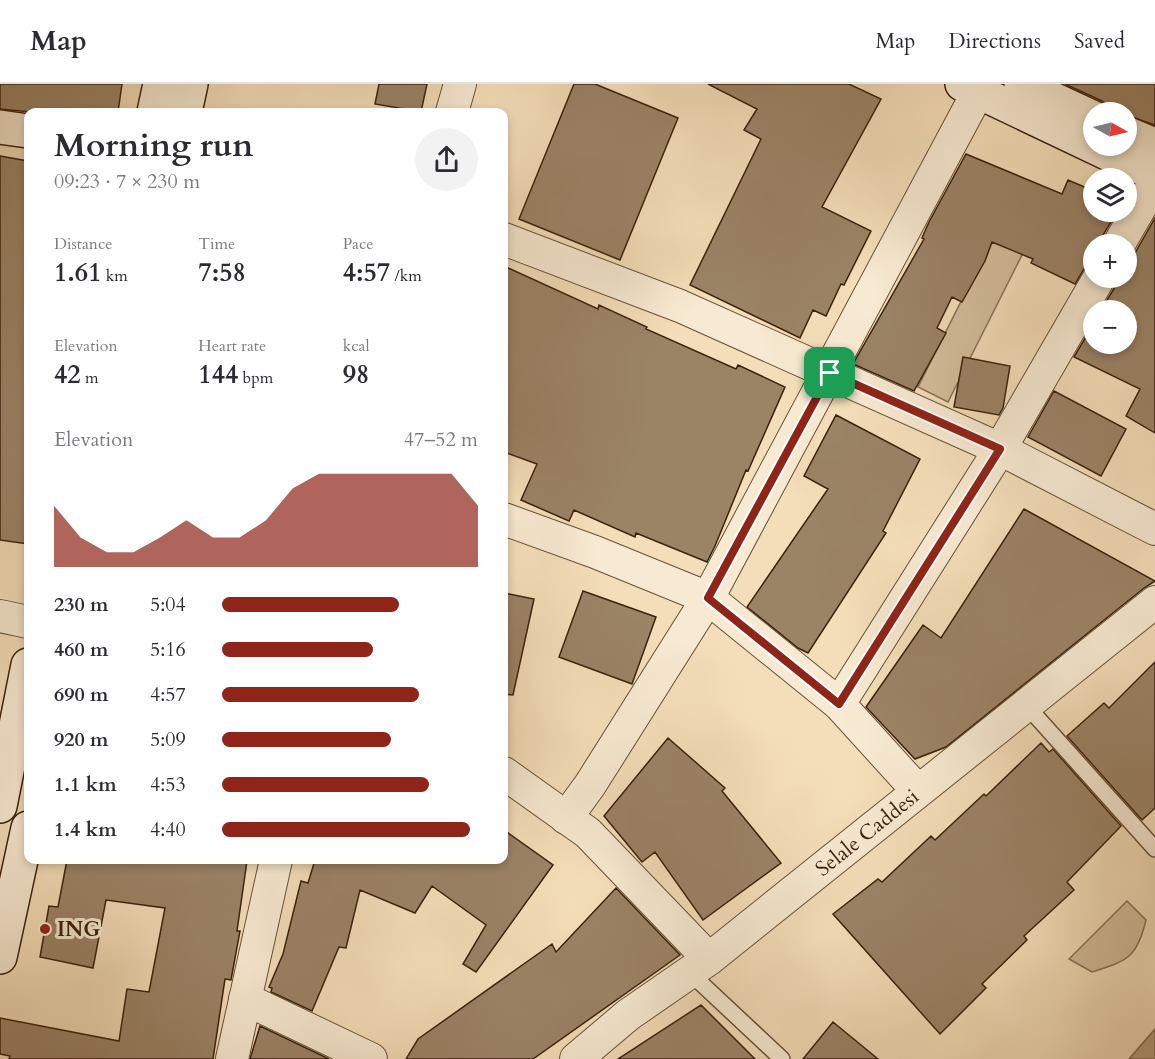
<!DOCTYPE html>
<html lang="en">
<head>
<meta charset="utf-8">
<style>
  body { margin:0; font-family:Cardo,serif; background:#f2f2f3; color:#2b2b33; height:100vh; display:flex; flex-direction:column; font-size:22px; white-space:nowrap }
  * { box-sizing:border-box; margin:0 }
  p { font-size:20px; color:#7c7c81 }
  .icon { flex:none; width:33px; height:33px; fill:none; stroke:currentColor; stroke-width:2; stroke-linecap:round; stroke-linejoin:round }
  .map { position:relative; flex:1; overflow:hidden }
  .side { position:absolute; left:24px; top:24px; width:484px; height:756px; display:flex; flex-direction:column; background:#fff; border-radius:12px; box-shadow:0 3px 9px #0003 }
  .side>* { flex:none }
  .needle { width:39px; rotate:98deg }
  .controls { position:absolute; left:1083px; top:18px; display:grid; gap:12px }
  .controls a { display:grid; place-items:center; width:54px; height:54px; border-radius:50%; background:#fff; box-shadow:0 3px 9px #0003; font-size:30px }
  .pin { position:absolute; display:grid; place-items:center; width:51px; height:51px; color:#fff; margin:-26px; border-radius:12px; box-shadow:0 3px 9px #0006 }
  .round { display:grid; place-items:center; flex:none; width:63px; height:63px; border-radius:32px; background:#f2f2f3 }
  .overview { display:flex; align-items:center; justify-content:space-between; height:102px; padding:0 30px }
  h1 { font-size:33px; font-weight:700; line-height:45px }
  .stats { display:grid; grid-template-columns:repeat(3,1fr); gap:9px; height:102px; padding:6px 30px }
  .stats div { display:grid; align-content:center }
  .stats b { font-size:26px; font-weight:700 }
  .stats small { font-size:16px; font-weight:400 }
  .stats p { font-size:16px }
  .chart { height:168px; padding:12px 30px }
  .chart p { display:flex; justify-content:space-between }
  .chart svg { width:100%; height:108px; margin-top:6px; fill:#8f2418; opacity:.7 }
  ul { padding:0 30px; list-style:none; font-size:20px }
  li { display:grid; grid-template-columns:96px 72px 1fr; align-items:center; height:45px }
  li i { height:15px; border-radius:8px; background:#8f2418 }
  header { display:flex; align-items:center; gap:36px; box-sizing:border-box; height:84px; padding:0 30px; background:#fff; border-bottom:2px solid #e1e1e2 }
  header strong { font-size:28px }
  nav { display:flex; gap:33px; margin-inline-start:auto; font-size:21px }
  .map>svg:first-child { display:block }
  .green { fill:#d4be9c; stroke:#877054; stroke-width:1.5 }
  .water { fill:#b59e7e; stroke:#846c50; stroke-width:1.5 }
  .building { fill:#9b8366; stroke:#3a210c; stroke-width:1.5 }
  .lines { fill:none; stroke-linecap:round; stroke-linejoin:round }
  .lane-casing { stroke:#685037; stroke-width:18 }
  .street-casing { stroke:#685037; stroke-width:34 }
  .secondary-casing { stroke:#3a210c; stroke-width:36 }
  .lane { stroke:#f8ead2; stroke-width:15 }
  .street { stroke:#f8ead2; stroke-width:32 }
  .secondary { stroke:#f8ead2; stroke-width:33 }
  .route-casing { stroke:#fff; stroke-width:12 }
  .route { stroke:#8f2418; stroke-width:8 }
  .poi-dot { fill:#8f2418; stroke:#f8ead2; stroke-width:2 }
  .labels { text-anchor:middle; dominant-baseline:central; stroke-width:6; stroke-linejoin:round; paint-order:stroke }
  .street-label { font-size:21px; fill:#3a210c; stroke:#f8ead2 }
  .poi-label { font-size:21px; font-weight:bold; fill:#3a210c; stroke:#f8ead2; text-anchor:start }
</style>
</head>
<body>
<header>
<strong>Map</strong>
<nav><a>Map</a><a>Directions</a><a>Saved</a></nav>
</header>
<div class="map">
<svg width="1155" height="975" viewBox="0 0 1155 975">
  <rect width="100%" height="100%" fill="#f4deb9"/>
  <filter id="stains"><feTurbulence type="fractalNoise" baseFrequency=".00333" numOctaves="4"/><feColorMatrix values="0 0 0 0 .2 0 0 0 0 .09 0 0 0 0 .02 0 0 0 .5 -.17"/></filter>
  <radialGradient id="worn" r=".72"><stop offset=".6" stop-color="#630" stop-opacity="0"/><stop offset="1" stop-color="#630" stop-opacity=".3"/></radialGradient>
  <path class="green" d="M1005 130 1035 145 948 318 918 303Z
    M1127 817 1146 836C1137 874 1127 877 1092 888L1069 875Z"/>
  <path class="water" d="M1155 945V975H1129Z"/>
  <path class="building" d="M0 0H122L118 28H31L0 25Z
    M379 0H427L421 28 375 20Z
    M574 0H595L678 34 620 176 519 135Z
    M708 0H849L881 15 822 123 871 147 844 201 841 200 826 232 813 226 800 254 690 201 761 55 744 46 757 25Z
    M1065 0H1155V41L1126 31V28H1111L1109 23 1102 17Z
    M966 70 1062 110 1068 96 1094 107V128H1117L1103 151 1101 160H1094V177L1084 185 1075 200 1031 179 1033 175 992 158 985 177 962 218 952 213 937 244 946 249 914 307 853 280 924 155 922 154 929 138Z
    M0 72 28 77V460L0 456Z
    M1155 134V349L1126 332 1140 305 1074 273 1094 239V260H1126V226H1101L1115 203 1117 194H1126V176L1135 169Z
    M504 182 598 225 599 221 647 243 646 245 736 285 738 281 785 303 748 387 746 386 715 462 707 478 636 449 635 453 574 426 569 437 521 416 537 380 504 368Z
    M963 273 1010 282 1003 324 999 331 954 323Z
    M1054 307 1126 345 1101 392 1028 353Z
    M836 331 920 375 883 447 886 449 808 569 798 564 747 523 828 405 804 392Z
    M1024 425 1155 497 1144 504 946 663 915 675 866 623 923 541 941 554Z
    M583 507 656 533 632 600 559 573Z
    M504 509 534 515 513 611 504 610Z
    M1155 578V724L1142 736 1067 652 1104 619 1109 624Z
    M668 654 725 704 722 707 781 779 703 836 655 768 642 778 604 732Z
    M1041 659 1049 668 1053 665 1121 742 1067 798 1074 806 1024 852 1027 856 982 900 986 904 940 950 833 830 878 795 882 798 931 752 935 756 984 710 986 712Z
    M504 746 553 781 476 888 463 880 486 841 432 802 415 829 360 806 346 864 339 863 312 927 271 908 272 904 269 903 283 870 301 797 308 799 315 776H504Z
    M67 776H236L247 777 237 847H240L231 896 225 895 213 975H9L10 972 0 970V934L119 957 127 905 149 908 165 824 106 816 93 884 40 873 49 822 58 823Z
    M616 804 680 871 533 975H406L418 955 552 860 556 868Z
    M701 921 755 975H618Z
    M833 938 878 975H803Z
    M260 942 329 975H250Z"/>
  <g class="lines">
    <defs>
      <path id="lane" d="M1026 621 1155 765
        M689 888 782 975"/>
      <g id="street">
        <path d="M452 28 460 0"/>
        <path d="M504 155 680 222 1000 365 1155 445"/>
        <path d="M1119 160 1155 98"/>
        <path d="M504 435 595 468 708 514 839 620 918 707"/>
        <path d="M0 532 28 538"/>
        <path d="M839 620 1000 365 1099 194"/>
        <path d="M504 689 588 749 709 875"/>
        <path d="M566 734 590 701 708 514 978 8"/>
        <path d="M245 915 371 975"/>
        <path d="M232 975 276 776"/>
        <path id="s1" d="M576 975 628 931 709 875 1155 518"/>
      </g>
      <path id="secondary" d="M962 0 1128 79 1155 89
        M1021 0 1094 34
        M154 28 160 0
        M185 28 191 0
        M0 43 28 47
        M1126 49 1155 61
        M0 722 28 581
        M0 873 28 744"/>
    </defs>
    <use href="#lane" class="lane-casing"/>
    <use href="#street" class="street-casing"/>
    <use href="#secondary" class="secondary-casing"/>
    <use href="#lane" class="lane"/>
    <use href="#street" class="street"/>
    <use href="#secondary" class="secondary"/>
  </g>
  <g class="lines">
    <defs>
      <path id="route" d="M830 289 1000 365 839 620 708 514Z"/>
    </defs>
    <use href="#route" class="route-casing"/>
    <use href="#route" class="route"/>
  </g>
  <circle class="poi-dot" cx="45" cy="845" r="6"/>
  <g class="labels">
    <g class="street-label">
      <text stroke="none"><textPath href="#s1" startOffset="369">Selale Caddesi</textPath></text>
    </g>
    <g class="poi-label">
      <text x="57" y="845">ING</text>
    </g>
  </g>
  <rect width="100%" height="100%" filter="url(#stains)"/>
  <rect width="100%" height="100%" fill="url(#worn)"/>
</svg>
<div class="controls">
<a><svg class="needle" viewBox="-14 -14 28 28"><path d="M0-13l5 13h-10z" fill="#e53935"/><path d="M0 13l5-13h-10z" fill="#7c7c81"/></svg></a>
<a><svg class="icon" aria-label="layers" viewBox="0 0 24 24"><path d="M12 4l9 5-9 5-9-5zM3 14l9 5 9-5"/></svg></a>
<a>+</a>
<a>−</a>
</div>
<div class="pin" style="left:830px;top:289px;background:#1e9e55"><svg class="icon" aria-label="arrive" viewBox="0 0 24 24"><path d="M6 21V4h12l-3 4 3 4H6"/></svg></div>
<section class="side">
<div class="overview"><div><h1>Morning run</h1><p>09:23 · 7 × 230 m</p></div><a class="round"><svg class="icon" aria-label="share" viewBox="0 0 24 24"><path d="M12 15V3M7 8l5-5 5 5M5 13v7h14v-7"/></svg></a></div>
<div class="stats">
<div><p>Distance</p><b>1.61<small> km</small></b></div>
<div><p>Time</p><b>7:58</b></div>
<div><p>Pace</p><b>4:57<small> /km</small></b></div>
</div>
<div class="stats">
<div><p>Elevation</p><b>42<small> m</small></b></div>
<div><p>Heart rate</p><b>144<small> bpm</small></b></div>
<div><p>kcal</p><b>98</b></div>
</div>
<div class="chart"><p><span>Elevation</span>47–52 m</p>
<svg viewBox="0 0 160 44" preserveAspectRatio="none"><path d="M0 44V19L10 32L20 38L30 38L40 32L50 25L60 32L70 32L80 25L90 12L100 6L110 6L120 6L130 6L140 6L150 6L160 19V44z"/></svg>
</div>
<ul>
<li><b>230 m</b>5:04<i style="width:69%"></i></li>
<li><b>460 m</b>5:16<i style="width:59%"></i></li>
<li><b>690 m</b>4:57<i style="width:77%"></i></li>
<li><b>920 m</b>5:09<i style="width:66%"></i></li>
<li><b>1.1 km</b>4:53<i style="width:81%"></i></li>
<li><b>1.4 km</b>4:40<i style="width:97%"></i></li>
</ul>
</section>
</div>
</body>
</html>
